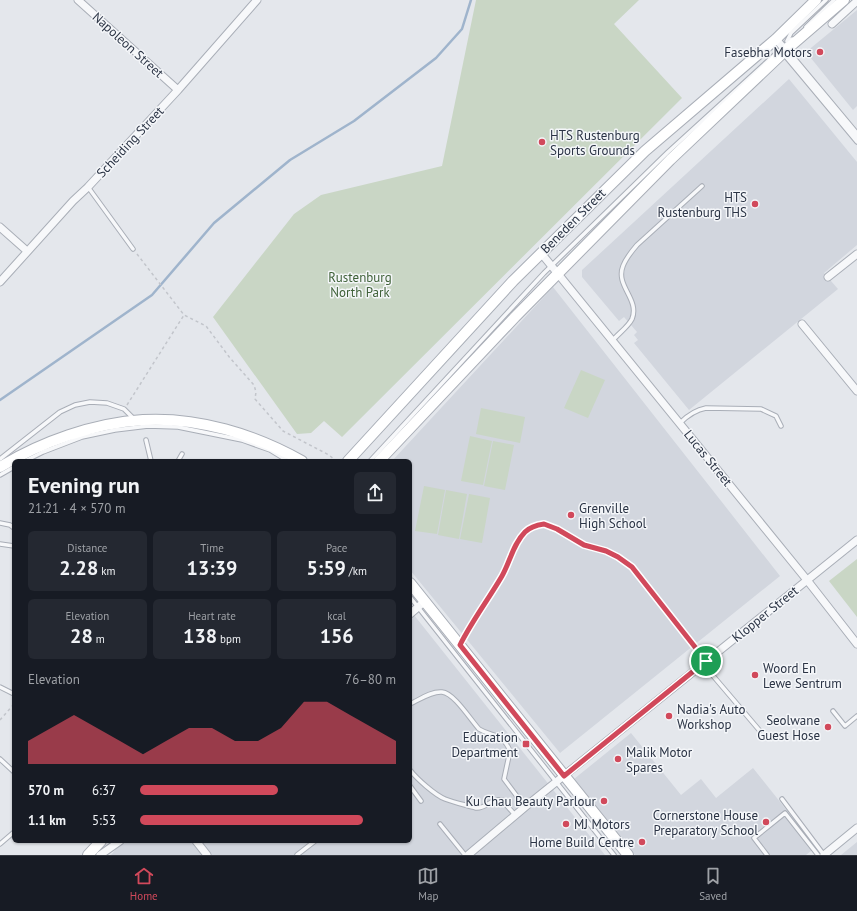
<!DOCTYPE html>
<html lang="en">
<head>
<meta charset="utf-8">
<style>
  body { margin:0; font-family:"PT Sans",sans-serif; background:#242831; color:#f1f3f6; height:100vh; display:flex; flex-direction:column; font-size:15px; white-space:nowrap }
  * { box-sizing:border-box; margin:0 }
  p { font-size:13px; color:#9ea1a6 }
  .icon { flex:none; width:22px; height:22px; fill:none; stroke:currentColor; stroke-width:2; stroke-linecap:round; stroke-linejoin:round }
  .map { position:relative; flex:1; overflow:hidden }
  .sheet { position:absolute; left:12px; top:459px; width:400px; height:384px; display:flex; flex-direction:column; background:#171b24; border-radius:6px; box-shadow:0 1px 3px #0004 }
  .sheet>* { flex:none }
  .pin { position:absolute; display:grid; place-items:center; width:34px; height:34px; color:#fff; margin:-17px; border:2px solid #fff; border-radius:50%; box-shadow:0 1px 4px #0007 }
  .round { display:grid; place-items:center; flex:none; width:42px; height:42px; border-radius:6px; background:#242831 }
  .head { display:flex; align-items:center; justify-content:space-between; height:68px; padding:0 16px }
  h1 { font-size:22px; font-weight:700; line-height:30px }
  .figures { display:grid; grid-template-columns:repeat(3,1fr); gap:6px; height:68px; padding:4px 16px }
  .figures div { display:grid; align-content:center; border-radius:6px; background:#242831; text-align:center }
  .figures b { font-size:20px; font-weight:700 }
  .figures small { font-size:11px; font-weight:400 }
  .figures p { font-size:11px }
  .chart { height:112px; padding:8px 16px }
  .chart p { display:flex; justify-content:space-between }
  .chart svg { width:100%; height:72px; margin-top:4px; fill:#d1495b; opacity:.7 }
  ul { padding:0 16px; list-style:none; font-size:13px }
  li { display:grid; grid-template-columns:64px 48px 1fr; align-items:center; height:30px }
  li i { height:10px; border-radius:5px; background:#d1495b }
  .tabs { display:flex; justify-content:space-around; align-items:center; height:56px; border-top:1px solid #363941; background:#171b24; font-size:11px; color:#9ea1a6 }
  .tabs a { display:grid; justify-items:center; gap:2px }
  .tabs .active { color:#d1495b }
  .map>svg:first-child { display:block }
  .built { fill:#d2d6de }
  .green { fill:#c9d6c5 }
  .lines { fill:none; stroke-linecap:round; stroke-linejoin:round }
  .stream { stroke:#9fb4cc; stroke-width:2.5 }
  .lane-casing { stroke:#a9aeb7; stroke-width:5.5 }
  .street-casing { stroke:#a9aeb7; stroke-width:9 }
  .secondary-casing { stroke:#a9aeb7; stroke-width:12 }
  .path { stroke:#c2c5cb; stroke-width:1.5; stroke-dasharray:3 3; stroke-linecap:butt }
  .lane { stroke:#f7f8fa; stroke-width:3.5 }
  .street { stroke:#f7f8fa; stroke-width:7 }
  .secondary { stroke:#fff; stroke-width:10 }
  .route-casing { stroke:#fff; stroke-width:8 }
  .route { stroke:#d1495b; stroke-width:5 }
  .poi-dot { fill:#d1495b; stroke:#f4f6f9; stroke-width:1.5 }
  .labels { text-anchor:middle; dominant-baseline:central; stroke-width:3; stroke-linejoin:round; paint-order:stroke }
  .street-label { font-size:13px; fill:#2b3445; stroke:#f4f6f9 }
  .poi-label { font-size:13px; fill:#2b3445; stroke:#f4f6f9; text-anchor:end }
  .park-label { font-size:13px; fill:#3f6138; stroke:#f4f6f9 }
</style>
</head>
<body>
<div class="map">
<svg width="857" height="855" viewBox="0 0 857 855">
  <rect width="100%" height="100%" fill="#e4e7ec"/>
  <path class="built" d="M857 10V106L853 110 806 52Z
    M789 79 857 162V245L824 273 838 289 689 410 634 343 638 340 634 335 637 332 624 317 619 321 582 277V270Z
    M553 287 780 576 560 753 410 570V461H392Z
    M410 610 605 855H111L123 841H410Z
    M631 733 681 795 701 779 716 798 753 768 816 847 806 855H635L574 779Z
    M857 842V855H841Z"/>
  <path class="green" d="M476 0H639L614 24 682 98 342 437 324 421 311 433 297 434 213 317 294 214 321 195 442 166Z
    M581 370 605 380 588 418 564 408Z
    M481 408 525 417 520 443 476 434Z
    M470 436 492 441 483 485 461 481Z
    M493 441 514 445 505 490 484 486Z
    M424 486 445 490 437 534 415 531Z
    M446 490 467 494 459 539 438 535Z
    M469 494 490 498 482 543 460 539Z
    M857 559V617L829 581Z"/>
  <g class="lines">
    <path class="stream" d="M0 400 152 295 214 223 290 160 354 121 436 58 462 29 471 0"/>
    <defs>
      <path id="lane" d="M806 27 834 0
        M787 41 791 33 826 0
        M786 53V57L857 142
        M88 187 133 249
        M613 340C619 333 628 327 632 319 640 299 615 286 623 266 626 258 631 252 637 245L702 186
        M680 423C688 415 695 410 706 408L761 409 776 416 781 426
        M146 440 151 461
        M0 459 60 412 75 405 90 402 107 403 124 409 133 418
        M25 461 43 452 82 437 115 430 148 426 178 427 242 440 270 450 288 461
        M178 461 182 454
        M370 461 544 273 668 152 792 39
        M0 475 14 467
        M0 523 10 525 14 528
        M0 544 14 546
        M410 597 614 855
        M461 643 472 622 502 576 521 536 526 531 536 525H544L551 526 583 545 606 551 618 557 632 567 706 661
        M703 664 760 731
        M0 687 14 694
        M410 704C419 700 431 691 442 692 454 693 470 719 479 729 492 737 503 733 510 751L504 779 525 807
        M833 711 845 726 857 716
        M0 759 14 772
        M410 770C417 779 435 795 445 799 455 803 466 805 476 808 486 809 491 798 502 800L515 815
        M410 786 421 801
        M782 799 824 855
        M440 824 465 855
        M0 844 14 832
        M297 855 315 841
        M767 855 754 838 785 813 818 855"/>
      <path id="street" d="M78 0 178 90
        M832 24 857 1
        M776 39 857 136
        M0 227 27 251
        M541 253 807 580 857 644
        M828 277 857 254
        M0 282 73 201 88 187 178 90 257 0
        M802 324 857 391
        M410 614 425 601
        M196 841 207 855
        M100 855 120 841
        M468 855 525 807 857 540
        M824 855 857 828"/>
      <path id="secondary" d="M348 461 513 281 645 151 776 39 816 0
        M379 461 515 317 670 160 786 50 844 0
        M0 467C41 442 94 423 143 420 198 417 254 434 302 461
        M410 583 628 855
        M88 855 101 841"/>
    </defs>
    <use href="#lane" class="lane-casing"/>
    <use href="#street" class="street-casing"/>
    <use href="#secondary" class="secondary-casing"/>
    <path class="path" d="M137 254 184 315 206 326 230 358 254 385 256 392 255 399 283 431 329 455 336 461
      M127 405 184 315
      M0 720 14 704"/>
    <use href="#lane" class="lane"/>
    <use href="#street" class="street"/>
    <use href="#secondary" class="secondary"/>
  </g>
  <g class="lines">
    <defs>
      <path id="route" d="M544 524 557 529 584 545 606 551 618 557 632 567 706 661 564 776 460 645C472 621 488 600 502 576 510 562 513 544 525 532 530 527 537 525 544 524Z"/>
    </defs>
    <use href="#route" class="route-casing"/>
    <use href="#route" class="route"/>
  </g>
  <g class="poi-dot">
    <circle cx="820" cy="52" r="4"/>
    <circle cx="542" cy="142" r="4"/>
    <circle cx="755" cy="204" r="4"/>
    <circle cx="571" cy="515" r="4"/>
    <circle cx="755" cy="675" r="4"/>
    <circle cx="669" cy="716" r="4"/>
    <circle cx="828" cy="727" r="4"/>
    <rect x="522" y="740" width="8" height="8" rx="2"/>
    <circle cx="618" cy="759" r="4"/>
    <circle cx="604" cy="801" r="4"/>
    <circle cx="766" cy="822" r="4"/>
    <circle cx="566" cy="824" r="4"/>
    <circle cx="642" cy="842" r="4"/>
  </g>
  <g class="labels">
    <g class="street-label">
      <text transform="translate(128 45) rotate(42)">Napoleon Street</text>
      <text transform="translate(130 142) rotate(-47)">Scheiding Street</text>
      <text transform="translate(573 221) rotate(-45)">Beneden Street</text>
      <text transform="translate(708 458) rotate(51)">Lucas Street</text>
      <text transform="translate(765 614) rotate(-39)">Klopper Street</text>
    </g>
    <g class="poi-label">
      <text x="812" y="52">Fasebha Motors</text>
      <text x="550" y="135" text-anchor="start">HTS Rustenburg<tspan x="550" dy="15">Sports Grounds</tspan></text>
      <text x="747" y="197">HTS<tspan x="747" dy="15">Rustenburg THS</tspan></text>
      <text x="579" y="508" text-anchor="start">Grenville<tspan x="579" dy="15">High School</tspan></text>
      <text x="763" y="668" text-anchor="start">Woord En<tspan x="763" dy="15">Lewe Sentrum</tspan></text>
      <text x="677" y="709" text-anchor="start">Nadia's Auto<tspan x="677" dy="15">Workshop</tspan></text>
      <text x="820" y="720">Seolwane<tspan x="820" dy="15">Guest Hose</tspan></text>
      <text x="518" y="737">Education<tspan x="518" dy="15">Department</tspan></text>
      <text x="626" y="752" text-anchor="start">Malik Motor<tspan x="626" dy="15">Spares</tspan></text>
      <text x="596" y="801">Ku Chau Beauty Parlour</text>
      <text x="758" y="815">Cornerstone House<tspan x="758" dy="15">Preparatory School</tspan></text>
      <text x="574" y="824" text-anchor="start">MJ Motors</text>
      <text x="634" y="842">Home Build Centre</text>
    </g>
    <g class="park-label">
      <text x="360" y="277">Rustenburg<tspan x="360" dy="15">North Park</tspan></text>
    </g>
  </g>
</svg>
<div class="pin" style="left:706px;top:661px;background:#1e9e55"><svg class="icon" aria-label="arrive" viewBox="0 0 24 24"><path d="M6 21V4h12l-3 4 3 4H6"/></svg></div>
<section class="sheet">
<div class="head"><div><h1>Evening run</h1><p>21:21 · 4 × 570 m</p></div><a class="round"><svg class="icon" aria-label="share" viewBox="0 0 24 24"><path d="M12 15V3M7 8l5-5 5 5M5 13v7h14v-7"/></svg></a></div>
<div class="figures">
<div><p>Distance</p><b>2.28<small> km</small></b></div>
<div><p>Time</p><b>13:39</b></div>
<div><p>Pace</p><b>5:59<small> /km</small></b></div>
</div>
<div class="figures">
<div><p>Elevation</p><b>28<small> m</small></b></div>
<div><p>Heart rate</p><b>138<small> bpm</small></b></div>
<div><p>kcal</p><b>156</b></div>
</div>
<div class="chart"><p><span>Elevation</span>76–80 m</p>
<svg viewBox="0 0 160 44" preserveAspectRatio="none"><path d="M0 44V30L10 22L20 14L30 22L40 30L50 38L60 30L70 22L80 22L90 30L100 30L110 22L120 6L130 6L140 14L150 22L160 30V44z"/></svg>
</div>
<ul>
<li><b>570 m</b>6:37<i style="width:54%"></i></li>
<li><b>1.1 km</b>5:53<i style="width:87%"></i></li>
</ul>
</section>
</div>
<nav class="tabs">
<a class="active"><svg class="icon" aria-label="home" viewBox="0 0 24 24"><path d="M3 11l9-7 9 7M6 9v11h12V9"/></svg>Home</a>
<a><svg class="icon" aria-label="map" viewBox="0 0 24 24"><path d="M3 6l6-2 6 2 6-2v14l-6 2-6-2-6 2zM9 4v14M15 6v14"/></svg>Map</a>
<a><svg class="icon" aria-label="saved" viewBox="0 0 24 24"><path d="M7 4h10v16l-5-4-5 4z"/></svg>Saved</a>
</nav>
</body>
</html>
